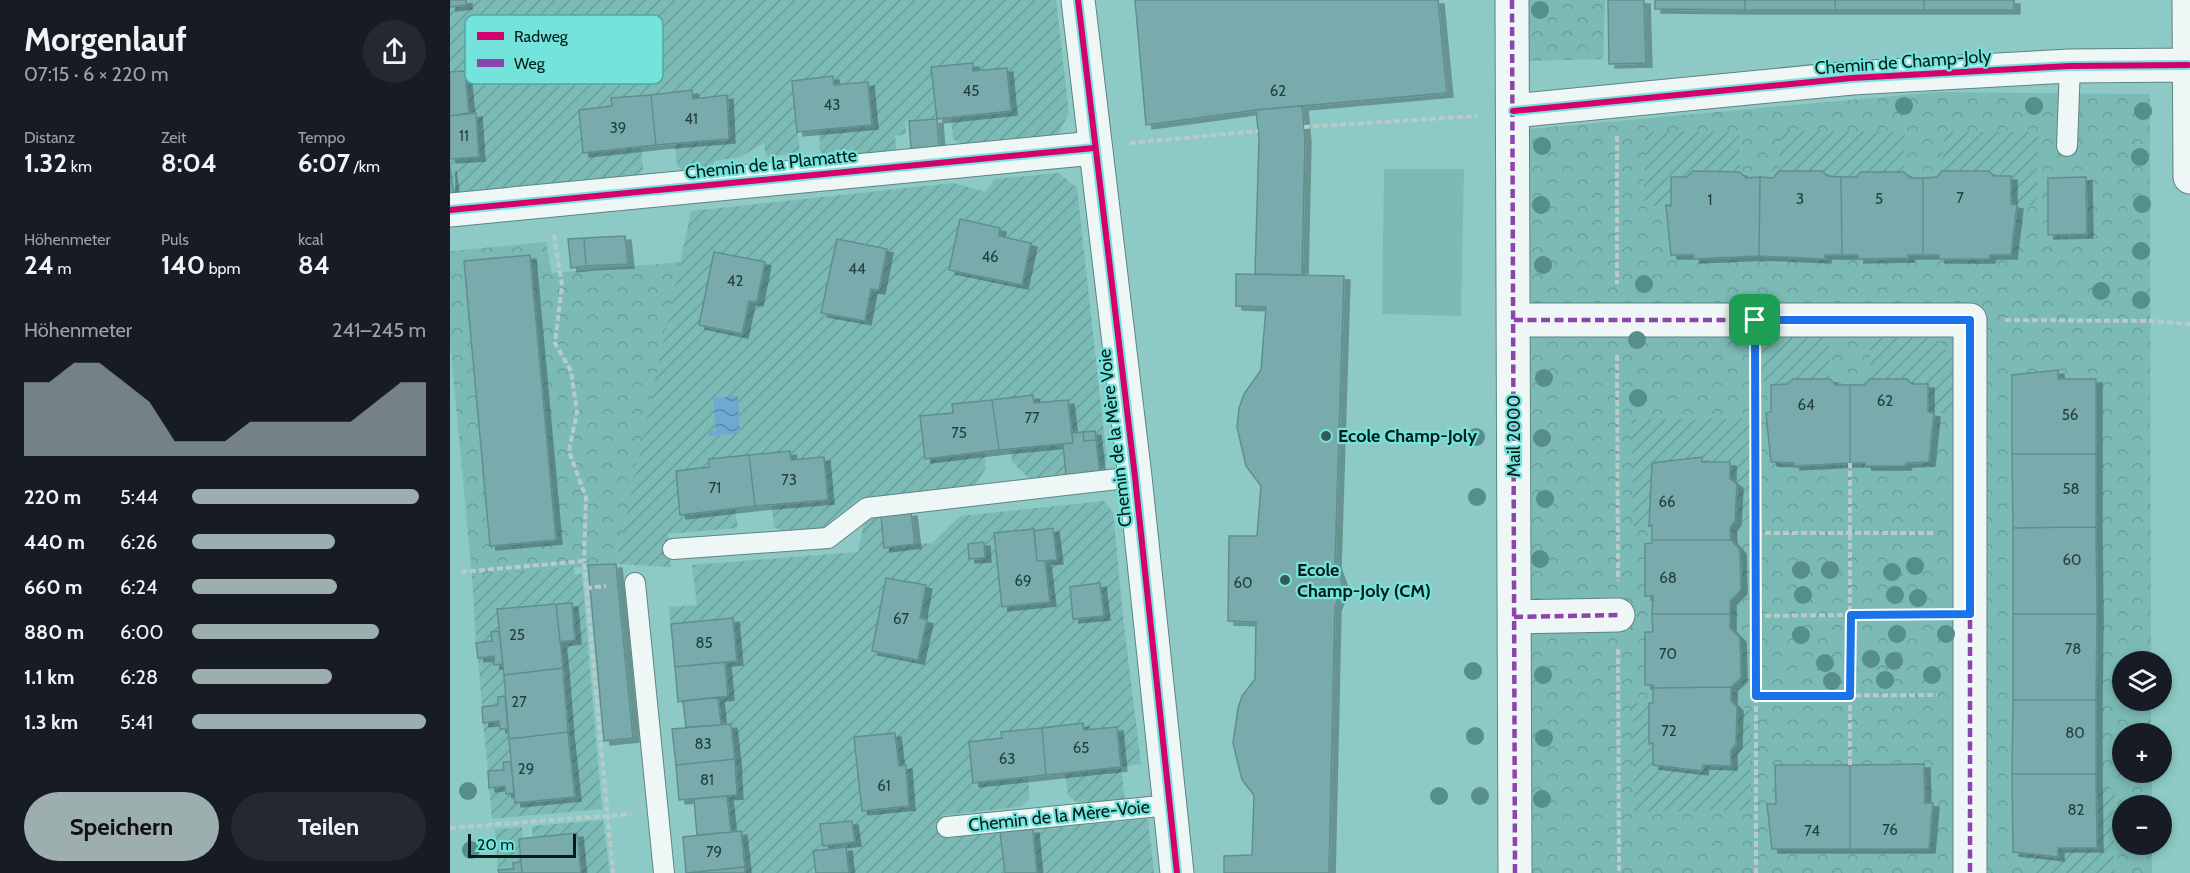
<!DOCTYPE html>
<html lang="de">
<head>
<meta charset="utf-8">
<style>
  body { margin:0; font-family:Cabin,sans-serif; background:#242831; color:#f1f3f6; height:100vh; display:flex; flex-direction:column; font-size:22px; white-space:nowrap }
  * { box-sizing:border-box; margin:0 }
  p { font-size:20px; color:#9ea1a6 }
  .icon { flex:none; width:33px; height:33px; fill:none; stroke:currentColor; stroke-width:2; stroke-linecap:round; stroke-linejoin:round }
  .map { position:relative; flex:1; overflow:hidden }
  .side { display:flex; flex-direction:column; background:#171b24; width:450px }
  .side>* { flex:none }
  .controls { position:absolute; left:1662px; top:651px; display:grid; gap:12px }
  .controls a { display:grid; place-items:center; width:60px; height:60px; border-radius:50%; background:#171b24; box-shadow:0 3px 9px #0003; font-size:30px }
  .scale { position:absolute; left:18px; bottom:15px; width:108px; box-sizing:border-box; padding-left:6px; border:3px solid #041d1b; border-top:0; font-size:16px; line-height:21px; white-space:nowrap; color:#041d1b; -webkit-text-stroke:4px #74e3db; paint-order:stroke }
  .pin { position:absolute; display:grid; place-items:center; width:51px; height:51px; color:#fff; margin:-26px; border-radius:12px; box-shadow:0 3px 9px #0006 }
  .round { display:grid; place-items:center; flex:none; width:63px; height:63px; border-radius:32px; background:#242831 }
  .overview { display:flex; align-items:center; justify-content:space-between; height:102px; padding:0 24px }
  h1 { font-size:33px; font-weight:700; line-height:45px }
  .stats { display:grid; grid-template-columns:repeat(3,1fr); gap:9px; height:102px; padding:6px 24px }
  .stats div { display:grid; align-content:center }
  .stats b { font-size:26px; font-weight:700 }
  .stats small { font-size:16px; font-weight:400 }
  .stats p { font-size:16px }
  .chart { height:168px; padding:12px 24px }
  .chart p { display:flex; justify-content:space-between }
  .chart svg { width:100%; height:108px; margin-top:6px; fill:#9caeae; opacity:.7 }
  .primary-button { display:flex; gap:12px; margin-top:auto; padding:12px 24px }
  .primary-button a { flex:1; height:69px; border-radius:36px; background:#9caeae; color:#111; font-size:24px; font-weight:700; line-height:69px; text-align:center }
  .primary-button a+a { background:#242831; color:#f1f3f6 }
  ul { padding:0 24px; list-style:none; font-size:20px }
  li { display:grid; grid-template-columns:96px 72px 1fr; align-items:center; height:45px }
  li i { height:15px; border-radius:8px; background:#9caeae }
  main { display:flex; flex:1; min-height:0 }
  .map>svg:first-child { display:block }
  .park { fill:url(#park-crowns) }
  .garden { fill:url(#garden-furrows) }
  .pitch { fill:#7bbab5 }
  .water { fill:url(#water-waves) }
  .building { fill:#7aabac; stroke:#618e8e; stroke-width:1.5; filter:url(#shadow) }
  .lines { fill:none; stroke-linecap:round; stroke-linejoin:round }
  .lane-casing { stroke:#5d8581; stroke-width:22 }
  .street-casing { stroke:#5d8581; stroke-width:35 }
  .path { stroke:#b8cbc9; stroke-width:4; stroke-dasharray:6 3; stroke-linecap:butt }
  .lane { stroke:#eef7f6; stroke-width:20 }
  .street { stroke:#eef7f6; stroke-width:33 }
  .quiet { stroke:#8e44ad; stroke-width:4.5; stroke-dasharray:9 4.5; stroke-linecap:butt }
  .cycleway-casing { stroke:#74e3db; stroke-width:10 }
  .cycleway { stroke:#d6006c; stroke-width:6 }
  .tree { fill:#558e8a }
  .route-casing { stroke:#fff; stroke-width:12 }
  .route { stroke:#1a73e8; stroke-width:8 }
  .poi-dot { fill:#345a56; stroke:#74e3db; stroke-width:2 }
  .labels { text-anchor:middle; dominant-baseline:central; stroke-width:4.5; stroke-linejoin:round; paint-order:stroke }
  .number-label { font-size:15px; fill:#22403f }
  .street-label { font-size:18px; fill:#041d1b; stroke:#74e3db }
  .poi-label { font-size:18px; font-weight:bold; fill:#041d1b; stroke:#74e3db; text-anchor:start }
  .key { fill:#74e3db; stroke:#52a8a1; stroke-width:1.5 }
  .key-label { font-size:16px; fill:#041d1b }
</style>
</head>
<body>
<main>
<section class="side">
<div class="overview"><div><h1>Morgenlauf</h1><p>07:15 · 6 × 220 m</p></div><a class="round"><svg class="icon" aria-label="share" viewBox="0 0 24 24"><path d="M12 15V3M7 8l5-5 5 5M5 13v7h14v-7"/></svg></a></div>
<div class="stats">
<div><p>Distanz</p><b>1.32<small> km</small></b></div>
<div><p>Zeit</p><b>8:04</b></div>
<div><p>Tempo</p><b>6:07<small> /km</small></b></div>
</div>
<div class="stats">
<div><p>Höhenmeter</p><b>24<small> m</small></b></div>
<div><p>Puls</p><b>140<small> bpm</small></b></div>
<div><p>kcal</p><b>84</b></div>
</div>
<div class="chart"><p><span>Höhenmeter</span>241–245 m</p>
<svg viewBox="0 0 160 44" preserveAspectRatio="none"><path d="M0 44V14L10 14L20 6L30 6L40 14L50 22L60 38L70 38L80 38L90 30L100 30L110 30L120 30L130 30L140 22L150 14L160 14V44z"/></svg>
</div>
<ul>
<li><b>220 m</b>5:44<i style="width:97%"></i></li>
<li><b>440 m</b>6:26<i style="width:61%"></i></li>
<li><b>660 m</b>6:24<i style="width:62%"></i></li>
<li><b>880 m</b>6:00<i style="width:80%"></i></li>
<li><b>1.1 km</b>6:28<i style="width:60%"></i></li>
<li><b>1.3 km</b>5:41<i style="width:100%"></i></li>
</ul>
<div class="primary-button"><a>Speichern</a><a>Teilen</a></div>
</section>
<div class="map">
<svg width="1740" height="873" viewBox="0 0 1740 873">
  <defs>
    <pattern id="park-crowns" width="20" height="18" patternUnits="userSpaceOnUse" patternTransform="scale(1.5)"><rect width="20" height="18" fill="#7bbab5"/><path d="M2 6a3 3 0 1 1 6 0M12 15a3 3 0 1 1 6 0" fill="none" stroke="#699f9b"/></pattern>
    <pattern id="garden-furrows" width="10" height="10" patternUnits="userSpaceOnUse" patternTransform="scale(1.5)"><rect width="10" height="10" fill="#7bbab5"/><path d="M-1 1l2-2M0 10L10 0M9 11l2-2" fill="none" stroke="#699f9b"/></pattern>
    <pattern id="water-waves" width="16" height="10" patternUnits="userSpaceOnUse" patternTransform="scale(1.5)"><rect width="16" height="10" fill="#6caad3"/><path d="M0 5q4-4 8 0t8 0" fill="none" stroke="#578aaa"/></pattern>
    <filter id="shadow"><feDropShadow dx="6" dy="4" stdDeviation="0" flood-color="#0004"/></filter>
  </defs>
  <rect width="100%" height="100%" fill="#8dcac5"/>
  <path class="park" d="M1079 0H1155L1153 59 1079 61Z
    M1488 92 1700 94 1701 661 1672 662V700L1701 701V733L1672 734V772L1702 773V805L1672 806V844L1702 845V873H1081L1080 129Z
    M96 242 102 273 231 262 166 564 22 576 0 342V251Z"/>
  <path class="garden" d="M0 0H606L619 113 606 138 515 147 503 139 501 117 455 121 456 134 445 136 447 156 382 161 370 151 369 130 348 132 350 153 316 157 314 143 290 157 265 161 256 175 239 176 227 165 225 143 191 147 193 169 183 180 0 201Z
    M1330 130 1455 132 1454 172H1411L1405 177 1329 171Z
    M1195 131 1289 132 1290 172 1243 171 1237 177H1221V206H1194Z
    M1494 132H1588L1586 206 1561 204V176L1492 171Z
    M609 173 627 188 657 461 650 472 582 481 562 462 561 450 534 452 536 468 524 487 411 498 372 528 334 532 324 527 322 505 285 509 288 528 218 534 221 567 166 564 241 211 504 183 535 192 545 179Z
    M1311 336 1379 337 1380 379H1343L1337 384 1314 385Z
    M1420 338H1487L1508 365 1506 414 1478 412V384H1462L1457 379H1420Z
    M1181 419H1300V520L1285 521 1287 484 1280 479V462H1252L1251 457 1202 463 1199 526H1183Z
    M654 501 663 512 673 617 691 764 671 767 675 801 631 805 618 796 615 773 578 777 580 798 571 807 493 815 496 837 698 819 704 873H295L291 831 281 832 277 796 287 795 281 724 271 725 268 698 228 702 219 607 247 605 242 565 408 552 415 518 461 512 465 544 482 543 510 516Z
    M124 566 125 575 132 574 152 809 42 819 39 788 55 786 56 794 64 793 65 803 125 797 106 605 47 609 49 631 42 632V641L26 643 22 576Z
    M44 656V665L53 664 55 696 48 697V705L32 707 28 658Z
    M1182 703H1199L1200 744 1203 743V765L1252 771 1253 765 1281 766V750L1286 744 1287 707 1300 708 1301 810 1184 812Z
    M49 721 50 729H58L61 762 53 763 54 770 38 771 33 723Z
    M1646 789H1665L1664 873H1583V854L1608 857V848H1646Z
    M153 820 160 873H131L127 834 83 838 82 826Z
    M72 827 73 838 69 839 71 862 63 863 64 869 48 870 45 829Z"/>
  <path class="pitch" d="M934 169H1014L1011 316 932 314Z"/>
  <path class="water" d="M288 396 290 433 259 436V431H266L263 398Z"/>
  <path class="building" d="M0 0H16V5L0 7Z
    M685 0H988L997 93 806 110 696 125Z
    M1158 0H1194L1196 63 1159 64Z
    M1205 0H1295V10L1205 9Z
    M1295 0H1385V10H1295Z
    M1385 0H1474V10H1385Z
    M1474 0H1564V10H1474Z
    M523 63V71L557 68 561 111 487 119 481 67Z
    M15 71 19 113 0 116V72Z
    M383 76 384 85 418 82 422 125 347 132 342 81Z
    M242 90 243 99 277 95 279 139 206 145 201 95Z
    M201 95 206 145 133 153 129 110 162 106 161 98Z
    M852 106 855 138 852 275 805 274 809 139 806 110Z
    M26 113 29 157 0 159V116Z
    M487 119 489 146 461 149 459 121Z
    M0 167 4 195H0Z
    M1243 171 1290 172 1296 178 1310 177 1309 256 1244 259V255H1221L1216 205 1221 206V177H1237Z
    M1329 171H1372L1377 176 1391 177 1392 255H1375V259L1309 256 1310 177 1323 178Z
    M1492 171H1539L1544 176H1561V204L1567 205 1561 255H1540L1539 259H1489V255H1473V178L1487 177Z
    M1411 172H1454L1460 178H1473V255H1458V258L1408 259V255H1392L1391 177H1406Z
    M1636 177 1637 234 1598 235V178Z
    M510 219 550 228 549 236 581 243 572 285 499 270Z
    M175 236 178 264 136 266 134 238Z
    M134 238 136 266 121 268 118 239Z
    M387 239 437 249 429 290 421 289 415 321 371 313Z
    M264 252 315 262 307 302 299 301 292 334 249 325Z
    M80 255 106 540 40 546 14 261Z
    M786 274 894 276 885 564 893 586 885 607 879 873H774V856L802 855 804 795 792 780 783 743 788 708 792 696 805 679 806 622 778 621 779 536H807L811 486 796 466 787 427 789 408 794 394 811 370 816 307 786 306Z
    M1608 370V379H1646V454H1562V375Z
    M1343 379H1380L1386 385H1400V463L1344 466V463L1321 462 1316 413 1321 412V385L1337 384Z
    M1420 379H1457L1462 384H1478V412L1484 413 1479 462 1456 463 1455 466H1416L1415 463H1400V385H1414Z
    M583 395 584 403 618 400 623 443 549 450 542 400Z
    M542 400 549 450 475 459 470 416 503 413 502 404Z
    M645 431 646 440 634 441 633 432Z
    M633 432 634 441 646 440 650 472 616 476 613 444 623 443 622 433Z
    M340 451 341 460 374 457 378 500 305 506 299 455Z
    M1562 454H1646V527L1563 528Z
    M299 455 305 506 230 515 226 471 259 467V459Z
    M1252 457V462H1280V479L1287 484 1285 521 1280 528 1281 540H1202V525L1199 526 1202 463Z
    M461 512 465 544 434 548 431 516Z
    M1646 527 1647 614H1563V528Z
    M603 528 607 560 587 561 584 531Z
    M584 529 587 561H595L600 602 552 607 544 533Z
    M1202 540H1281L1290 550 1291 590 1280 601V614H1202L1203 596H1195V544L1202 543Z
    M534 542 535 558 519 559 518 544Z
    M166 564 183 738 154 741 138 565Z
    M436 578 476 585 470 618 477 620 468 660 422 651Z
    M650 583 654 616 623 619 620 587Z
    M122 603 125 640 110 642 106 604Z
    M106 604 113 668 54 675 47 609Z
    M1202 614H1280V628L1290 638 1291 678 1281 687 1203 688V685H1195V632H1203Z
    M1563 614H1647L1646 700H1563Z
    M283 618 287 661 225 667 221 624Z
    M49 631 53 664 44 665V656L28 658 26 643 42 641 41 632Z
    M275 662 278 696 228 702 225 667Z
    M113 668 118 732 59 739 54 675Z
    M1281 687V701L1287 707 1286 744 1281 750V766L1253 765 1252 771 1203 765V743L1199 744V703H1203V688Z
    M55 696 58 729H50L49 721 33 723 32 707 48 705V697Z
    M268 697 271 725 236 727 233 701Z
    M1563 700H1646V774H1562Z
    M633 723 634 730 667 727 671 767 596 775 592 728Z
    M281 724 285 759 226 765 222 729Z
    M592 728 596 775 523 783 519 742 552 738 551 732Z
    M118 732 125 797 65 803 59 739Z
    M445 733 449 766 456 765 459 806 412 811 404 737Z
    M285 759 287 795 229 800 226 765Z
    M53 762H61L64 793 56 794 55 786 39 788 38 771 54 770Z
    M1474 764 1475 803H1483L1479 849H1400V765Z
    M1325 765H1400V849H1322L1317 804H1326Z
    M1562 774H1646L1647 848H1608V857L1563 852Z
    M277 796 281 832 247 835 244 799Z
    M402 821 405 842 373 846 370 824Z
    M583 829 587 873H555L550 832Z
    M291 831 295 867 236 873 233 837Z
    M127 833 131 873H72L69 839Z
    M396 847 399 873H366L363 851Z
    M71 862 72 873H49L48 870 64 869 63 863Z
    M295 867V873H236Z"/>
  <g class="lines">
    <defs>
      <path id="lane" d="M1617 146 1620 66
        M223 549 378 538 417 508 685 477
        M185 583 214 873
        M497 827 720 805"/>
      <path id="street" d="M628 0 685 477 727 873
        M1062 0 1065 873
        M1739 0 1740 177
        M1063 111 1402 78 1620 66 1738 65
        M0 210 644 148
        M1064 320H1520V873
        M1064 617 1168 615"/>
    </defs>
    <use href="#lane" class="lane-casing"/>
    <use href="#street" class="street-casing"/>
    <path class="path" d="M854 127 1027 116
      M1167 136V284
      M680 143 808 131
      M104 235 112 285 105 343 121 371 127 412 119 451 136 498 134 561
      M1555 320 1701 321 1740 324
      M1167 355 1168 581
      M1306 355V873
      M1306 533H1486
      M11 572 134 561 163 873
      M136 588 156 586
      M1306 616 1486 614
      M1168 649 1169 873
      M1306 696 1487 695
      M1400 765V463
      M0 828 181 814"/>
    <use href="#lane" class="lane"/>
    <use href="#street" class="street"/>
    <path class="quiet" d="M1062 0 1065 873
      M1064 320H1520V873
      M1064 617 1168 615"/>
    <defs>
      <path id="cycleway" d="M628 0 685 477 727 873
        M1063 111 1402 78 1620 66 1738 65
        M0 210 644 148"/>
    </defs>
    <use href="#cycleway" class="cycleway-casing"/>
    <use href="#cycleway" class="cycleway"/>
  </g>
  <g class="tree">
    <circle cx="1090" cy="10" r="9"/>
    <circle cx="1454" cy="106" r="9"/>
    <circle cx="1584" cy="106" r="9"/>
    <circle cx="1693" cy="111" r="9"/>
    <circle cx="1092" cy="146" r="9"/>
    <circle cx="1690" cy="157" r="9"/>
    <circle cx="1692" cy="204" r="9"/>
    <circle cx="1091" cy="205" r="9"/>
    <circle cx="1691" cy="251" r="9"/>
    <circle cx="1093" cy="265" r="9"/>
    <circle cx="1194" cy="284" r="9"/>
    <circle cx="1651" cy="291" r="9"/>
    <circle cx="1691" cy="300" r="9"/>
    <circle cx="1187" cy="340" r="9"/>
    <circle cx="1094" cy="378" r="9"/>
    <circle cx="1188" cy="398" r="9"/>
    <circle cx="1026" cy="437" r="9"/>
    <circle cx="1092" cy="438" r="9"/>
    <circle cx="1027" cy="497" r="9"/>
    <circle cx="1095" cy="499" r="9"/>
    <circle cx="1090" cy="559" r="9"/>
    <circle cx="1465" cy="566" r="9"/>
    <circle cx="1351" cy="570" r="9"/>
    <circle cx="1380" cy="570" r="9"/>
    <circle cx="1442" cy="572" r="9"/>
    <circle cx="1353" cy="595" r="9"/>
    <circle cx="1445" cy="595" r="9"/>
    <circle cx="1468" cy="598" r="9"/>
    <circle cx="1447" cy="634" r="9"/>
    <circle cx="1496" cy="634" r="9"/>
    <circle cx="1351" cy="635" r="9"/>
    <circle cx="1421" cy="659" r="9"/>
    <circle cx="1444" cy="661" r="9"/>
    <circle cx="1375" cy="663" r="9"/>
    <circle cx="1023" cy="671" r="9"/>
    <circle cx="1093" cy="675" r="9"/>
    <circle cx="1482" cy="675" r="9"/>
    <circle cx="1435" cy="680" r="9"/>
    <circle cx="1382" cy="681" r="9"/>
    <circle cx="1025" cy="736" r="9"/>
    <circle cx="1094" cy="738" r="9"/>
    <circle cx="18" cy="791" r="9"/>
    <circle cx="989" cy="796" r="9"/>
    <circle cx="1030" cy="796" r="9"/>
    <circle cx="1092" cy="799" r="9"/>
    <circle cx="21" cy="850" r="9"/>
  </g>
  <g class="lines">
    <defs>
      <path id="route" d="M1305 320H1520V614L1401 615 1400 696H1306Z"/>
    </defs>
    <use href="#route" class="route-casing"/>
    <use href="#route" class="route"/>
  </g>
  <g class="poi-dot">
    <circle cx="876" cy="436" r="6"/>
    <circle cx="835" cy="580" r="6"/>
  </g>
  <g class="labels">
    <g class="number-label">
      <text x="521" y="91">45</text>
      <text x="828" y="91">62</text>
      <text x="382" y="105">43</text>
      <text x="241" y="119">41</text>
      <text x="168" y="128">39</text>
      <text x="14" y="136">11</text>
      <text x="1510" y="198">7</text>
      <text x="1350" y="199">3</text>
      <text x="1429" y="199">5</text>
      <text x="1260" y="200">1</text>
      <text x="540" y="257">46</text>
      <text x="407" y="269">44</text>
      <text x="285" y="281">42</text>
      <text x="1435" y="401">62</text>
      <text x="1356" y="405">64</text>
      <text x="1620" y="415">56</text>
      <text x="582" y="418">77</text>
      <text x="509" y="433">75</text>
      <text x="339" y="480">73</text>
      <text x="265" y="488">71</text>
      <text x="1621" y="489">58</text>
      <text x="1217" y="502">66</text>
      <text x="1622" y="560">60</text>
      <text x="1218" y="578">68</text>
      <text x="573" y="581">69</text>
      <text x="793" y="583">60</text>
      <text x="451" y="619">67</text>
      <text x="67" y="635">25</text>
      <text x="254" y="643">85</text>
      <text x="1623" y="649">78</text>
      <text x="1218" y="654">70</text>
      <text x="69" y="702">27</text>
      <text x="1219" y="731">72</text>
      <text x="1625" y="733">80</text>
      <text x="253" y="744">83</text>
      <text x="631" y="748">65</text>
      <text x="557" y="759">63</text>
      <text x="76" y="769">29</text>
      <text x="257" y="780">81</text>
      <text x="434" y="786">61</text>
      <text x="1626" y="810">82</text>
      <text x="1440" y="830">76</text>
      <text x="1362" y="831">74</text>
      <text x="264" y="852">79</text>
    </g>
    <g class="street-label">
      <text transform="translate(1453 62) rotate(-4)">Chemin de Champ-Joly</text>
      <text transform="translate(321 164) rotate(-6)">Chemin de la Plamatte</text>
      <text transform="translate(1064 436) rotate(-90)">Mail 2000</text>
      <text transform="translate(665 438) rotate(-97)">Chemin de la Mère Voie</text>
      <text transform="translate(609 816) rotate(-6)">Chemin de la Mère-Voie</text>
    </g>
    <g class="poi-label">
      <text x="888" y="436">Ecole Champ-Joly</text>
      <text x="847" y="570">Ecole<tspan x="847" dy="21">Champ-Joly (CM)</tspan></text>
    </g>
  </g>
  <rect x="15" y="15" width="198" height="69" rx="9" class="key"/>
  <rect x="27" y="32" width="27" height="8" fill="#d6006c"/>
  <rect x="27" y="59" width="27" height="8" fill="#8e44ad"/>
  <g class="key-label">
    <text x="64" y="42">Radweg</text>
    <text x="64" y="69">Weg</text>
  </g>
</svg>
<div class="controls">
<a><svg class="icon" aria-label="layers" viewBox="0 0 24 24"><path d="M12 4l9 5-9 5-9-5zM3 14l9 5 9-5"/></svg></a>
<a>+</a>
<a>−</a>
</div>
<div class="scale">20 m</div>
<div class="pin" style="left:1305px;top:320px;background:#1e9e55"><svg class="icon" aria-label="arrive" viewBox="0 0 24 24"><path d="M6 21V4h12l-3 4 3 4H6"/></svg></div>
</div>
</main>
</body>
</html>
